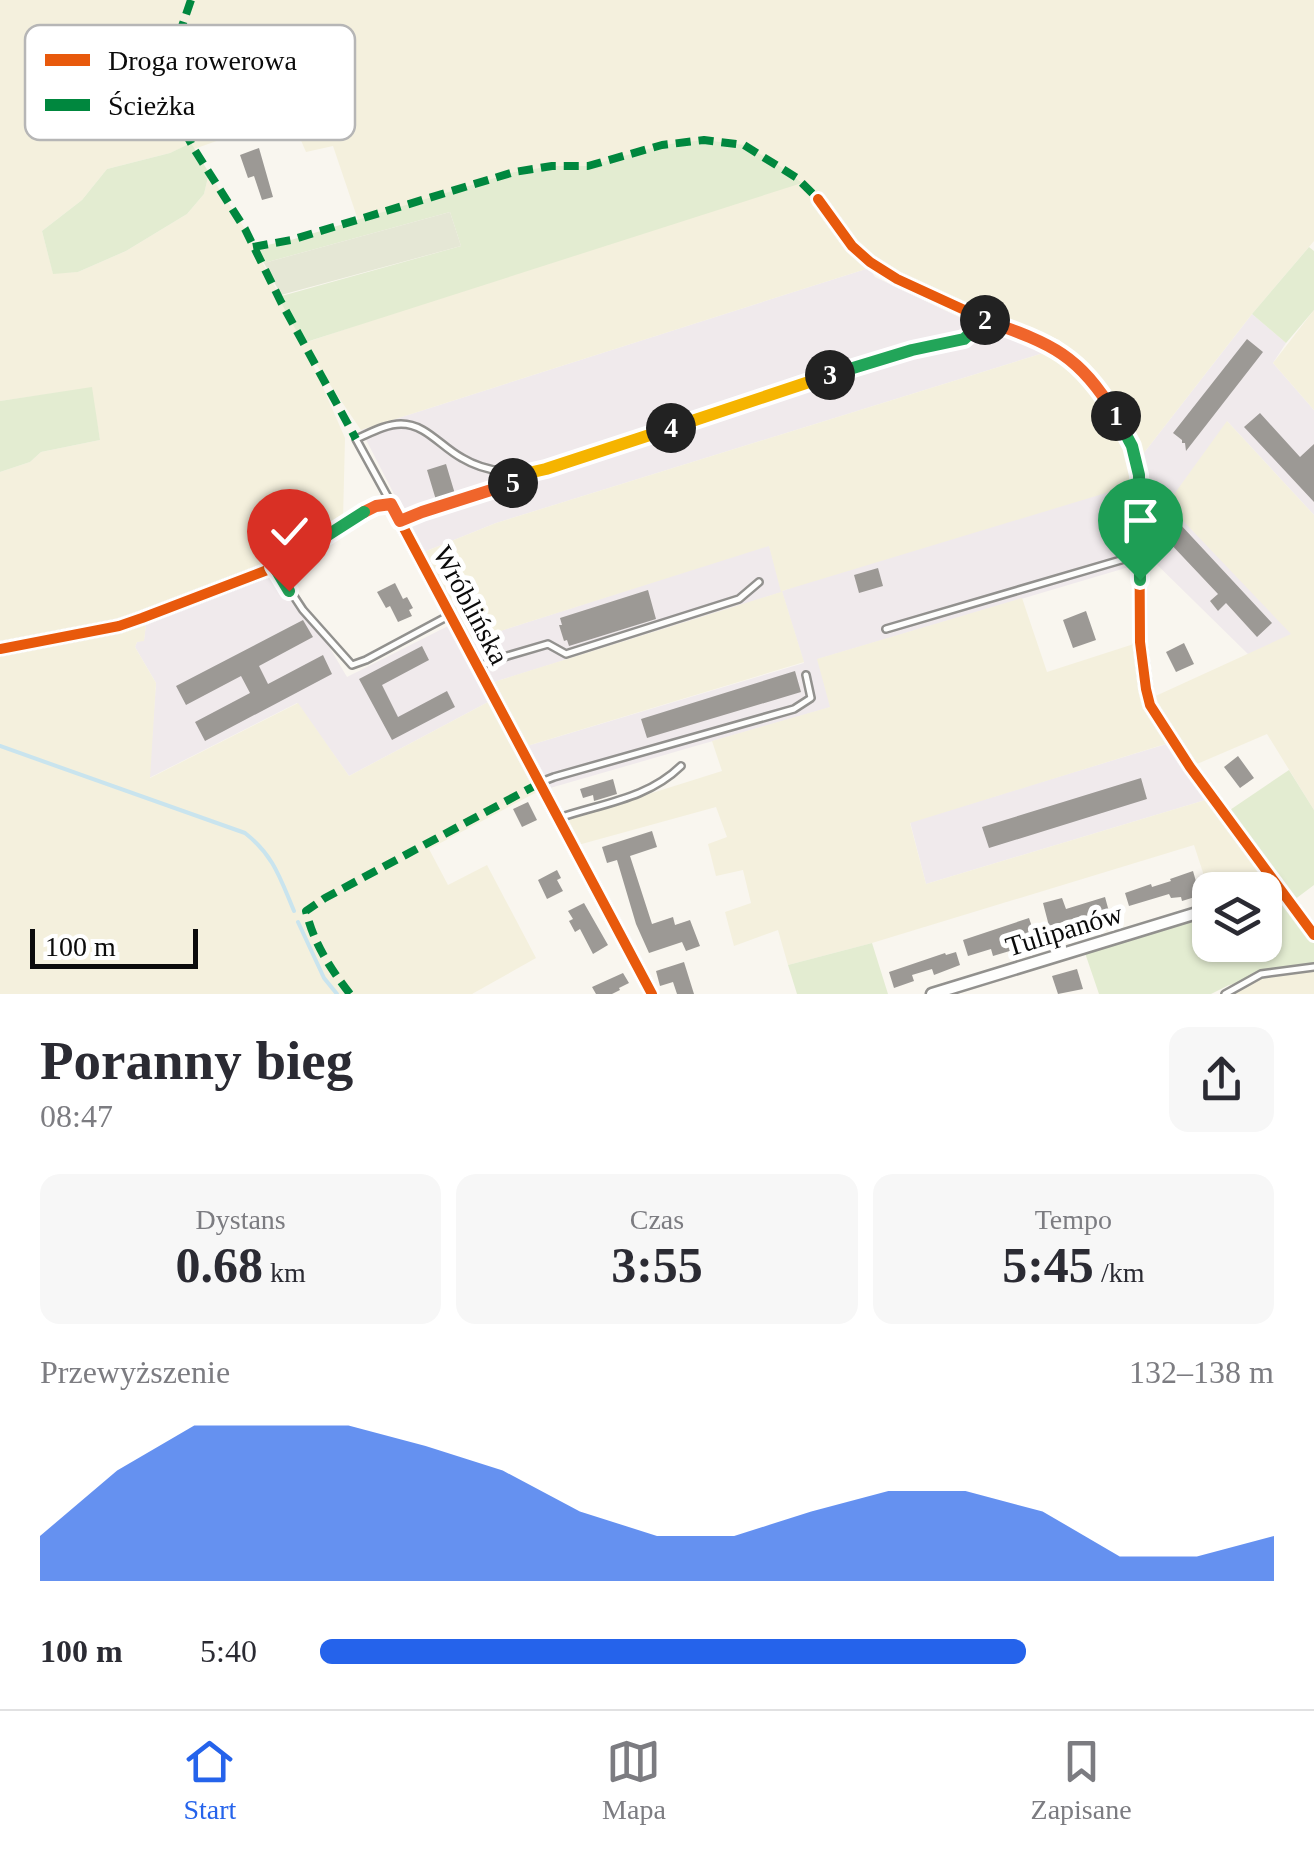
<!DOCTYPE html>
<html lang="pl">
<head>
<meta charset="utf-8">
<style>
  body { margin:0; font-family:Georgia,serif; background:#f7f7f7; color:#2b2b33; height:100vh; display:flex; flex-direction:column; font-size:38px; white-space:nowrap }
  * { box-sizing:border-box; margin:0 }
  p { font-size:32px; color:#7c7c81 }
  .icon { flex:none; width:55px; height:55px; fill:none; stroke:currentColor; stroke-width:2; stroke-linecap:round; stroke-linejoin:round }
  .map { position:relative; height:994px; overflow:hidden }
  .details { display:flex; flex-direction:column; background:#fff; flex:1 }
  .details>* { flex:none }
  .tools { position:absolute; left:1192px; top:872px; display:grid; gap:20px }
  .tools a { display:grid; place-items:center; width:90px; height:90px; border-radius:20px; background:#fff; box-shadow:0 2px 8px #0004; font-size:50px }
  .scale { position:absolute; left:30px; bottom:25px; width:168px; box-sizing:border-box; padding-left:10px; border:5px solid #0b0b0b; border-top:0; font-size:28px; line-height:35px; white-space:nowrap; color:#0b0b0b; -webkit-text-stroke:8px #fff; paint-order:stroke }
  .pin { position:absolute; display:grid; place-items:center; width:85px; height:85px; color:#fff; margin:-102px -42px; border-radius:50% 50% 50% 0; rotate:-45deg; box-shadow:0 0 10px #0007 }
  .pin .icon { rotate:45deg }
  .km { position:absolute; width:50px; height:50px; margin:-25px; border-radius:50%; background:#222; color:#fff; font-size:28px; line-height:50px; text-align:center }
  .round { display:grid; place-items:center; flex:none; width:105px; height:105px; border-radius:20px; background:#f7f7f7 }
  .head { display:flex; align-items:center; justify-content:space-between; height:170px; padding:0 40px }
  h1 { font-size:55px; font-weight:700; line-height:75px }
  .metrics { display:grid; grid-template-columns:repeat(3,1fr); gap:15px; height:170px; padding:10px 40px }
  .metrics div { display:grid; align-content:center; border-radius:20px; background:#f7f7f7; text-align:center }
  .metrics b { font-size:50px; font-weight:700 }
  .metrics small { font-size:28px; font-weight:400 }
  .metrics p { font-size:28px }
  .chart { height:280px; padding:20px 40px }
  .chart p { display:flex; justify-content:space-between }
  .chart svg { width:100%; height:180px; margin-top:10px; fill:#2563eb; opacity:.7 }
  ul { padding:0 40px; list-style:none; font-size:32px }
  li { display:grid; grid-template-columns:160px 120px 1fr; align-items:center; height:75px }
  li i { height:25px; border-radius:12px; background:#2563eb }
  .tabs { display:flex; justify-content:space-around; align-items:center; height:140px; border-top:2px solid #e1e1e2; background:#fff; font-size:28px; color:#7c7c81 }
  .tabs a { display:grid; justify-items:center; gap:5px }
  .tabs .selected { color:#2563eb }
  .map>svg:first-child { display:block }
  .industrial { fill:#f0eaec }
  .farmland { fill:#f4f0dd; fill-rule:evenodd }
  .green { fill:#e3ecd1 }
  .cemetery { fill:#e5e7d5 }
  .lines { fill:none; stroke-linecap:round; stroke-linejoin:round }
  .stream { stroke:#c9e4ee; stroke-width:4 }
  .building { fill:#9c9995 }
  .service-casing { stroke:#92918e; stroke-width:10 }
  .minor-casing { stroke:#92918e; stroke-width:15 }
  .service { stroke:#fefefd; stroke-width:5 }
  .minor { stroke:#fefefd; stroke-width:10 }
  .quiet { stroke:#00873e; stroke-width:8; stroke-dasharray:15 8; stroke-linecap:butt }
  .cycleway-casing { stroke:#fff; stroke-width:16 }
  .cycleway { stroke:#e8590c; stroke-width:10 }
  .split-1-casing { stroke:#fff; stroke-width:20 }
  .split-2-casing { stroke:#fff; stroke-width:20 }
  .split-3-casing { stroke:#fff; stroke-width:20 }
  .split-4-casing { stroke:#fff; stroke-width:20 }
  .split-5-casing { stroke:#fff; stroke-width:20 }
  .split-6-casing { stroke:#fff; stroke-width:20 }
  .split-7-casing { stroke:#fff; stroke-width:20 }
  .split-1 { stroke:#22a559; stroke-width:12 }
  .split-2 { stroke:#f0652b; stroke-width:12 }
  .split-3 { stroke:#22a559; stroke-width:12 }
  .split-4 { stroke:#f5b400; stroke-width:12 }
  .split-5 { stroke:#f5b400; stroke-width:12 }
  .split-6 { stroke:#f0652b; stroke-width:12 }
  .split-7 { stroke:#22a559; stroke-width:12 }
  .labels { text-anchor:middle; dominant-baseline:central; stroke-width:10; stroke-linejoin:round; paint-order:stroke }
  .street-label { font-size:28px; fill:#0b0b0b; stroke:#fff }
  .key { fill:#fff; stroke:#b6b6b6; stroke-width:2.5 }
  .key-label { font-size:28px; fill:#0b0b0b }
</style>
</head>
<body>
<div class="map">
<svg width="1314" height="994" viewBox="0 0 1314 994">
  <rect width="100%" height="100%" fill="#f9f6ef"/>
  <path class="industrial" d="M869 268 875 277 986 330 1050 351 496 523 424 552 361 430Z
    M1252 314 1286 343 1273 363 1314 410V515L1227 421 1292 634 1249 655 1140 548 1139 564 818 659 831 707 550 788 527 746 804 663 782 592 494 682 472 640 769 545 782 591 1136 463Z
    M284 570 347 677 450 625 490 701 349 776 297 703 149 778 156 683 135 647 137 642 144 640 146 625Z
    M1173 742 1212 798 926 884 910 822Z"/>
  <path class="farmland" d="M0 0H1314V241L1252 314 1136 463 1139 483 782 591 804 662 527 746 494 682 781 592 769 546 472 640 424 552 496 523 1050 351 1084 380 1111 407 1092 372 1075 355 1054 340 900 275 874 259 825 208 851 248 869 268 361 430 307 351 345 438 343 520 297 548 251 570 133 615 60 637 146 625 144 641 137 642 135 647 156 683 150 778 298 703 349 776 490 701 537 792 429 849 448 885 487 865 536 958 472 994H0V472L30 462 41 452 100 440 91 388 0 401ZM290 115 306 152 333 146 358 220 514 172 552 166H588L662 145H744L797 178 304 343 245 229 209 173 204 194 187 214 126 251 78 272 53 273 42 231 82 200 107 169 170 153 190 144 194 149Z
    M1314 310V410L1273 363Z
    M1227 421 1314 515V810L1267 734 1190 767 1172 742 910 823 926 884 1212 798 1284 895 1273 893 1265 895V890H1210V894L1194 845 872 943 788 965 778 930 734 946 725 912 751 903 743 870 716 876 708 844 727 837 716 807 578 845 566 820 722 771 712 741 830 707 817 659 1022 598 1047 672 1140 642 1149 699 1291 634 1167 504Z
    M1314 968V994H1233L1229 985Z"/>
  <path class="green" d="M704 140 744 145 774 162 802 183 303 343 278 297 461 246 450 212 264 263 253 248 291 240 514 172 552 166H588L662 145Z
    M191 143 209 173 204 194 187 214 126 251 78 272 53 274 42 231 82 200 107 169 170 153Z
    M1309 247 1314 251V310L1286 343 1252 314Z
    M92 387 100 440 41 452 30 462 0 472V401Z
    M1289 770 1314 810V885L1290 903 1314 935V968L1229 985 1211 994H1099L1085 953 1175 925 1210 909V945H1265V895H1282L1224 814Z
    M872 943 888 994H797L788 965Z"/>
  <path class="cemetery" d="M450 212 461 246 281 295 264 263Z"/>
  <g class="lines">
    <path class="stream" d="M0 746 245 833C274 856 280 878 294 911
      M298 922 324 978 337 994"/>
  </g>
  <path class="building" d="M259 148 273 197 262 200 254 176 248 178 240 155Z
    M1247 339 1263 352 1186 451 1185 443H1182V440L1173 433Z
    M1260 413 1300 457 1314 444V502L1244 427Z
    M446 464 455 494 436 500 427 470Z
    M1165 508 1272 623 1257 637 1226 603 1218 611 1210 601 1218 594 1150 522Z
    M878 568 883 586 859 593 854 575Z
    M395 583 403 599 407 597 413 608 409 610 412 616 398 622 390 606 386 608 377 592Z
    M648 590 656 619 569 646 567 640 564 641 559 625H562L560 618Z
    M1086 611 1096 640 1073 648 1063 620Z
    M303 620 313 637 259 666 268 684 323 655 332 674 205 741 195 722 250 693 241 676 186 705 176 686Z
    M1184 643 1194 664 1176 672 1166 652Z
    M422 646 429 660 382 685 398 717 447 691 455 707 392 740 359 679Z
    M795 671 801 692 647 738 641 719Z
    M1238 756 1254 778 1240 788 1224 767Z
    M1141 778 1147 799 989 848 982 827Z
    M613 779 617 794 594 801 593 795 583 798 580 789Z
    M528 802 537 820 522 827 513 809Z
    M652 831 657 847 630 856 652 924 673 917 675 925 690 920 700 946 686 951 682 942 649 953 636 924 617 860 607 863 602 847Z
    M557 870 561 878 557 880 563 891 547 899 538 880Z
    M1193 871 1199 892 1194 894 1195 897 1182 901 1181 897 1171 898 1169 894 1129 906 1125 893 1151 884 1152 887 1171 881 1170 879Z
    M1105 897 1111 919 1087 926 1084 916 1049 926 1043 903 1062 898 1066 909Z
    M584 903 608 945 593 954 580 929 575 932 569 921 573 919 568 911Z
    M1029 918 1035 936 1011 943 1013 950 993 956 991 949 968 956 963 940Z
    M956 952 960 965 934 975 932 969 912 975 914 981 894 988 889 972 945 953 946 955Z
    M684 962 694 994H677L673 982 660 986 656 971Z
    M1077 969 1083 989 1058 994 1052 976Z
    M623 973 629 983 619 988 620 990 612 994H596L592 987Z"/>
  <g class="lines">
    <defs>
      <path id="service" d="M490 492 497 471
        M390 501 356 439C370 433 386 424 401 424 426 424 441 447 462 458 487 473 518 475 546 469L754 402 845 370 912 350 964 339 984 319
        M400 521 422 512 512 484 523 475
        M276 569 303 610 352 665 366 660 450 615
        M886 629 1138 555
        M478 667 497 659 548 644 566 654 739 599 759 582
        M541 782 554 777 794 709 811 698 806 675
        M559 818C603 803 647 799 681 766
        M1225 994 1261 974 1314 967"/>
      <path id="minor" d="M818 199 852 246 870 262 897 279 984 319 1055 347 1088 376 1113 411 1132 446 1139 475 1140 642 1146 689 1150 705 1190 767 1314 935
        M0 649 119 626 142 618 275 567 376 506 391 504 652 994
        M932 994 1210 909"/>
    </defs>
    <use href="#service" class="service-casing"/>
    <use href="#minor" class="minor-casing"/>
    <use href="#service" class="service"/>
    <use href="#minor" class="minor"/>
    <path class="quiet" d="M191 0 170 61 167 79 172 108 194 149 245 229 281 302 356 439
      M253 247 291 240 514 172 552 166H588L662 145 704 140 744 145 797 178 818 199
      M350 994C330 968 314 944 306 911L325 898 540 783"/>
    <defs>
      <path id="cycleway" d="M818 199 852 246 870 262 897 279 984 319 1055 347 1088 376 1113 411 1132 446 1139 475 1140 642 1146 689 1150 705 1190 767 1314 935
        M0 649 119 626 142 618 275 567 376 506 391 504 652 994"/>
    </defs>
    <use href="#cycleway" class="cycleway-casing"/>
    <use href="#cycleway" class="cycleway"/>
  </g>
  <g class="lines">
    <defs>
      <path id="split-1" d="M1116 416 1132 446 1139 475 1140 580"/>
      <path id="split-2" d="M985 320C1051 344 1078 353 1116 416"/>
      <path id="split-3" d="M830 375 912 350 964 339 985 320"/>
      <path id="split-4" d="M671 428 830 375"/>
      <path id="split-5" d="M513 483 524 474 546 469 671 428"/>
      <path id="split-6" d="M364 512 376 506 391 504 400 521 422 512 513 483"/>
      <path id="split-7" d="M289 591 274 566 295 556 364 512"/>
    </defs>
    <use href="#split-1" class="split-1-casing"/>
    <use href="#split-2" class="split-2-casing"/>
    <use href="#split-3" class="split-3-casing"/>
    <use href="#split-4" class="split-4-casing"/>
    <use href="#split-5" class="split-5-casing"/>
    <use href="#split-6" class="split-6-casing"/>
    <use href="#split-7" class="split-7-casing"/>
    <use href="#split-1" class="split-1"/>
    <use href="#split-2" class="split-2"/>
    <use href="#split-3" class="split-3"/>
    <use href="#split-4" class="split-4"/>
    <use href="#split-5" class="split-5"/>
    <use href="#split-6" class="split-6"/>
    <use href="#split-7" class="split-7"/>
  </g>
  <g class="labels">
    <g class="street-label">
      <text transform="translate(471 605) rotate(62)">Wróblińska</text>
      <text transform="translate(1064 930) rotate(-17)">Tulipanów</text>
    </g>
  </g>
  <rect x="25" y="25" width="330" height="115" rx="15" class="key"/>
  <rect x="45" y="54" width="45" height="12" fill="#e8590c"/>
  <rect x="45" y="99" width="45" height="12" fill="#00873e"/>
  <g class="key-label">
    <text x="108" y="70">Droga rowerowa</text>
    <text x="108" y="115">Ścieżka</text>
  </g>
</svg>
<div class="tools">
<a><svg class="icon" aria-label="layers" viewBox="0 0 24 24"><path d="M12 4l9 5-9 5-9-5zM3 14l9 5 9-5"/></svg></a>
</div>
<div class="scale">100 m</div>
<div class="pin" style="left:1140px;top:580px;background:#1e9e55"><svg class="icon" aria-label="arrive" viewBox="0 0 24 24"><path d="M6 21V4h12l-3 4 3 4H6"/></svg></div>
<div class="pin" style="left:289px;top:591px;background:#d93025"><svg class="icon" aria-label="check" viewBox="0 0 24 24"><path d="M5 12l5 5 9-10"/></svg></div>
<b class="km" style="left:1116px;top:416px">1</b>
<b class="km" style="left:985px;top:320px">2</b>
<b class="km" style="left:830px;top:375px">3</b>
<b class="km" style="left:671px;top:428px">4</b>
<b class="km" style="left:513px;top:483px">5</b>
</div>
<section class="details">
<div class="head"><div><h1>Poranny bieg</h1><p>08:47</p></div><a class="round"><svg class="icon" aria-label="share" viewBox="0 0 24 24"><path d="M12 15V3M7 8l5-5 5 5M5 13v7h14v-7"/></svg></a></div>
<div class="metrics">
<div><p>Dystans</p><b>0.68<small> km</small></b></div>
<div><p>Czas</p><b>3:55</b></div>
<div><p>Tempo</p><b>5:45<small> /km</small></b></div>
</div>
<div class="chart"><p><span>Przewyższenie</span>132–138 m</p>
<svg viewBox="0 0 160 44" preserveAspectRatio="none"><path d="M0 44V33L10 17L20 6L30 6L40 6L50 11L60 17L70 27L80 33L90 33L100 27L110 22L120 22L130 27L140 38L150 38L160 33V44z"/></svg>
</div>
<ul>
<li><b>100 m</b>5:40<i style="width:74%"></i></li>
</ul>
</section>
<nav class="tabs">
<a class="selected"><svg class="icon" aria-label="home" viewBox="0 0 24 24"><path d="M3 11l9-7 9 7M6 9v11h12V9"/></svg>Start</a>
<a><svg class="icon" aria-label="map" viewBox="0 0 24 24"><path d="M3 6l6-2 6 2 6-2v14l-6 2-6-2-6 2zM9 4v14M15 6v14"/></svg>Mapa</a>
<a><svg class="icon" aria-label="saved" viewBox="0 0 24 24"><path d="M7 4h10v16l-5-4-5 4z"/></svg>Zapisane</a>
</nav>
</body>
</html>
